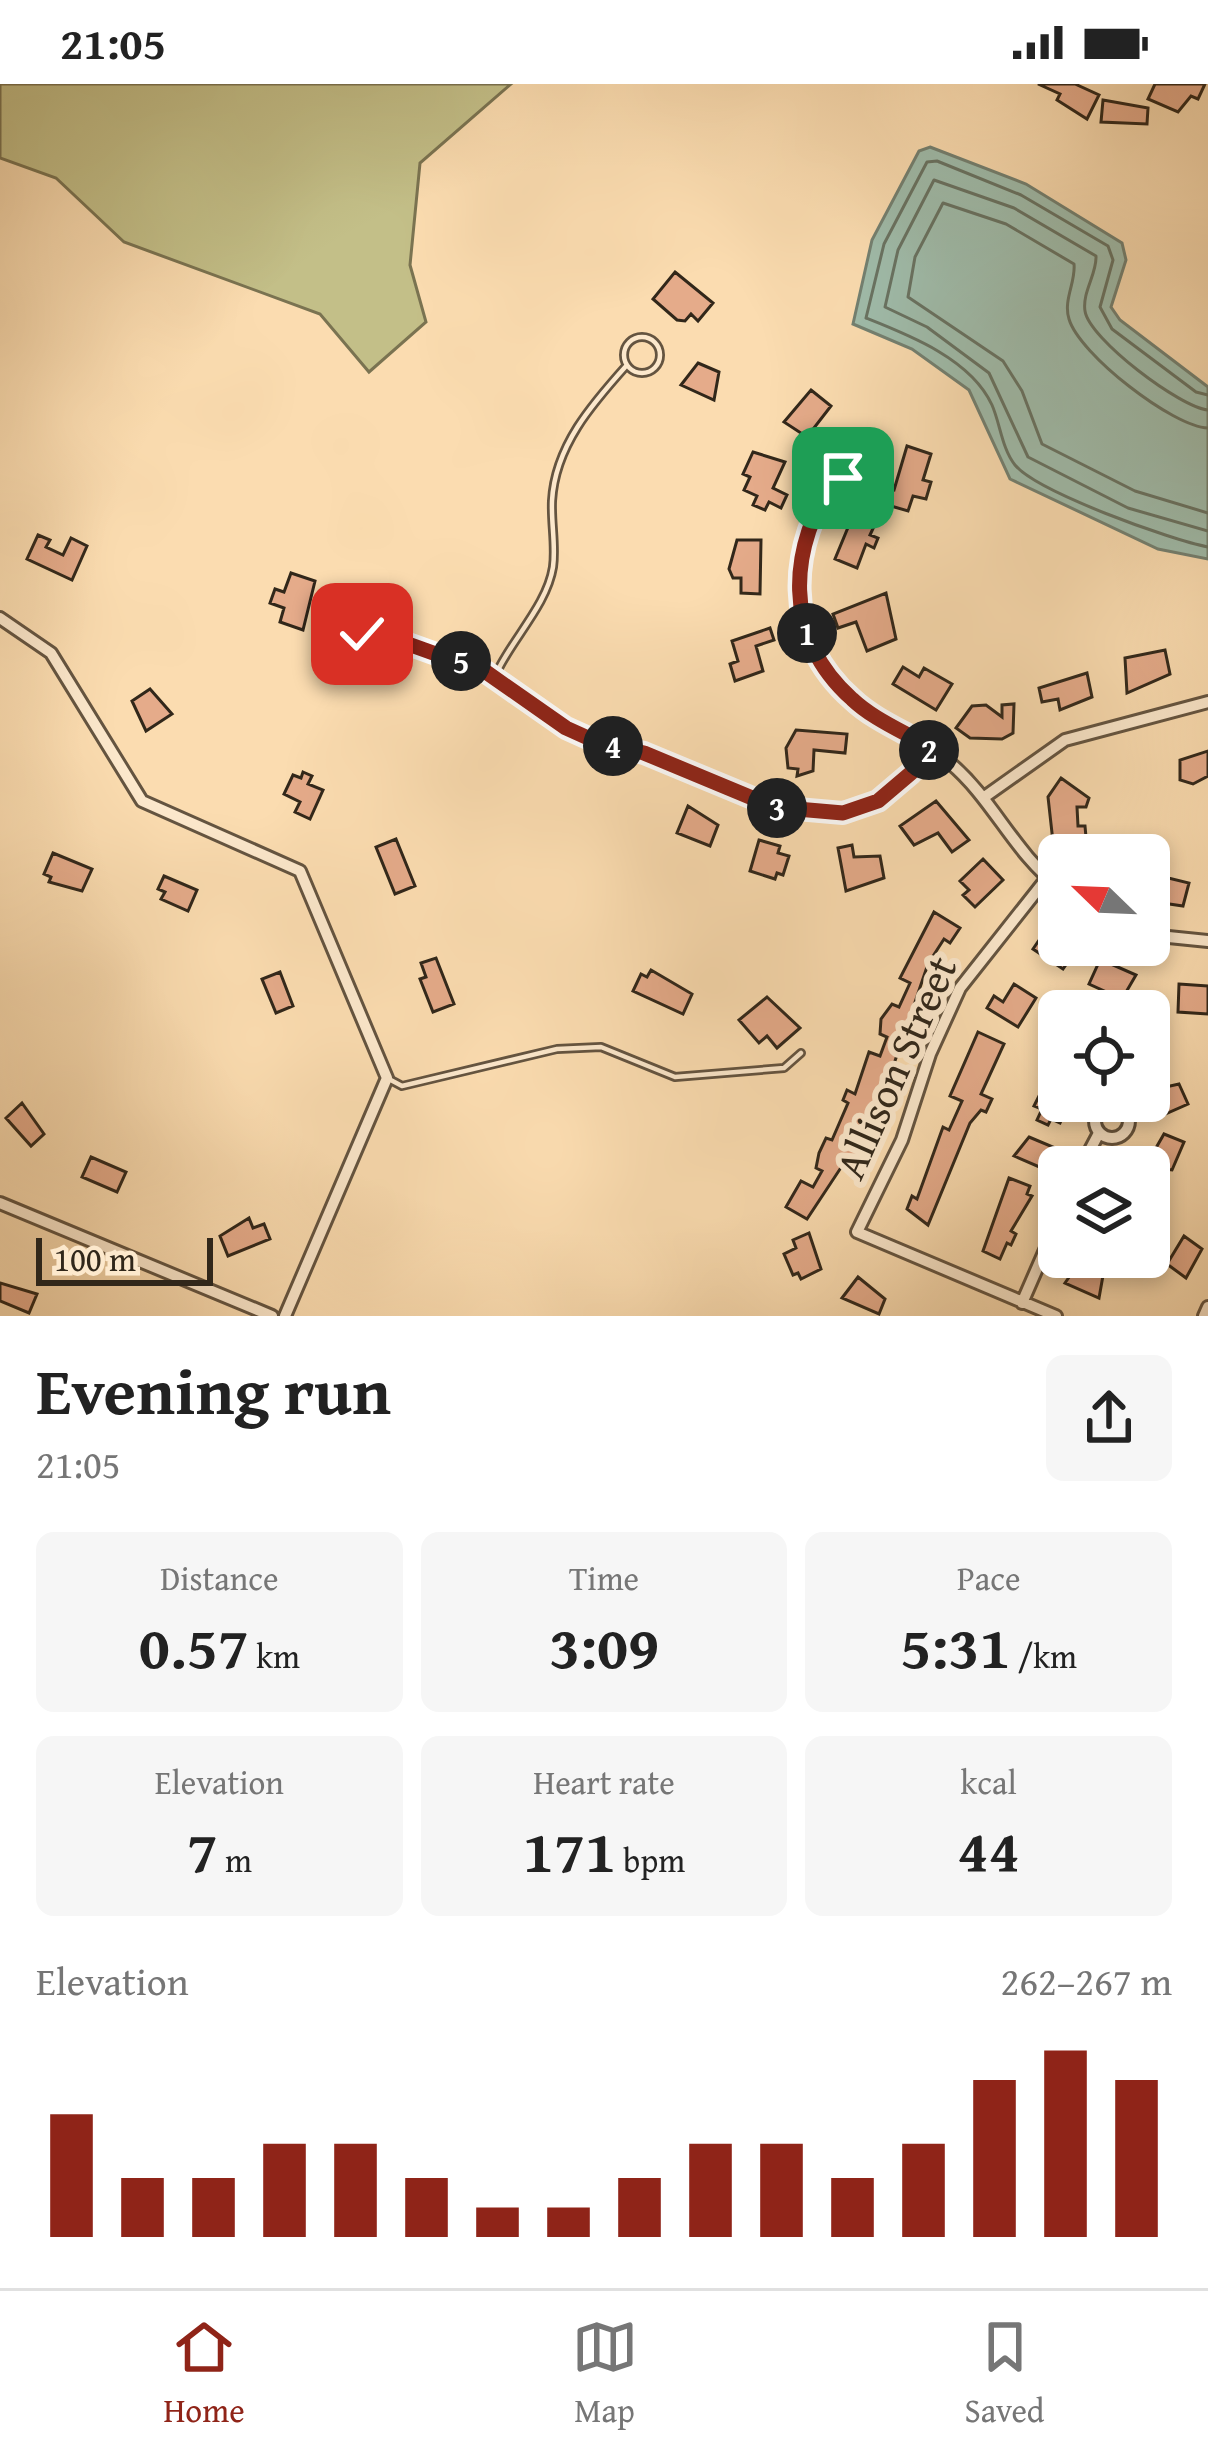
<!DOCTYPE html>
<html lang="en">
<head>
<meta charset="utf-8">
<style>
  body { margin:0; font-family:"Gentium Book Plus",serif; background:#f6f6f6; color:#222; height:100vh; display:flex; flex-direction:column; font-size:45px; white-space:nowrap }
  * { box-sizing:border-box; margin:0 }
  p { font-size:39px; color:#767676 }
  .icon { flex:none; width:66px; height:66px; fill:none; stroke:currentColor; stroke-width:2; stroke-linecap:round; stroke-linejoin:round }
  .map { position:relative; height:1232px; overflow:hidden }
  .drawer { display:flex; flex-direction:column; background:#fff; flex:1 }
  .drawer>* { flex:none }
  .needle { width:78px; rotate:293deg }
  .buttons { position:absolute; left:1038px; top:750px; display:grid; gap:24px }
  .buttons a { display:grid; place-items:center; width:132px; height:132px; border-radius:18px; background:#fff; box-shadow:0 6px 18px #0003; font-size:60px }
  .scale { position:absolute; left:36px; bottom:30px; width:177px; box-sizing:border-box; padding-left:12px; border:6px solid #31271a; border-top:0; font-size:33px; line-height:42px; white-space:nowrap; color:#31271a; -webkit-text-stroke:9px #fce8cc; paint-order:stroke }
  .pin { position:absolute; display:grid; place-items:center; width:102px; height:102px; color:#fff; margin:-51px; border-radius:24px; box-shadow:0 6px 18px #0006 }
  .km { position:absolute; width:60px; height:60px; margin:-30px; border-radius:50%; background:#222; color:#fff; font-size:33px; line-height:60px; text-align:center }
  .round { display:grid; place-items:center; flex:none; width:126px; height:126px; border-radius:18px; background:#f6f6f6 }
  .summary { display:flex; align-items:center; justify-content:space-between; height:204px; padding:0 36px }
  h1 { font-size:66px; font-weight:700; line-height:90px }
  .metrics { display:grid; grid-template-columns:repeat(3,1fr); gap:18px; height:204px; padding:12px 36px }
  .metrics div { display:grid; align-content:center; border-radius:18px; background:#f6f6f6; text-align:center }
  .metrics b { font-size:60px; font-weight:700 }
  .metrics small { font-size:33px; font-weight:400 }
  .metrics p { font-size:33px }
  .chart { height:336px; padding:24px 36px }
  .chart p { display:flex; justify-content:space-between }
  .chart svg { width:100%; height:216px; margin-top:12px; stroke:#8f2418; stroke-width:6 }
  .status { display:flex; justify-content:space-between; align-items:center; height:84px; padding:0 60px; background:#fff; direction:ltr }
  .status svg { height:33px; fill:currentColor }
  .tabs { display:flex; justify-content:space-around; align-items:center; height:168px; border-top:3px solid #e0e0e0; background:#fff; font-size:33px; color:#767676 }
  .tabs a { display:grid; justify-items:center; gap:6px }
  .tabs .active { color:#8f2418 }
  .map>svg:first-child { display:block }
  .green { fill:#c3bf88; stroke:#7a7351; stroke-width:3 }
  .water { fill:#9fbcab; stroke:#738071; stroke-width:3 }
  .lines { fill:none; stroke-linecap:round; stroke-linejoin:round }
  .shore { stroke:#687262; stroke-width:3 }
  .building { fill:#e5ab8a; stroke:#31271a; stroke-width:3 }
  .lane-casing { stroke:#645440; stroke-width:10 }
  .street-casing { stroke:#645440; stroke-width:16 }
  .lane { stroke:#fce8cc; stroke-width:4.5 }
  .street { stroke:#fce8cc; stroke-width:10 }
  .route-casing { stroke:#fff; stroke-width:24 }
  .route { stroke:#8f2418; stroke-width:15 }
  .labels { text-anchor:middle; dominant-baseline:central; stroke-width:12; stroke-linejoin:round; paint-order:stroke }
  .street-label { font-size:42px; fill:#31271a; stroke:#fce8cc }
</style>
</head>
<body>
<div class="status"><b>21:05</b><svg viewBox="0 0 49 12"><path d="M0 12V9h3v3zM5 12V6h3v6zM10 12V3h3v9zM15 12V0h3v12zM26 1h20v11H26zM47 4h2v5h-2z"/></svg></div>
<div class="map">
<svg width="1208" height="1232" viewBox="0 0 1208 1232">
  <rect width="100%" height="100%" fill="#fbdcb0"/>
  <filter id="stains"><feTurbulence type="fractalNoise" baseFrequency=".00167" numOctaves="4"/><feColorMatrix values="0 0 0 0 .2 0 0 0 0 .09 0 0 0 0 .02 0 0 0 .5 -.17"/></filter>
  <radialGradient id="worn" r=".72"><stop offset=".6" stop-color="#630" stop-opacity="0"/><stop offset="1" stop-color="#630" stop-opacity=".3"/></radialGradient>
  <path class="green" d="M0 0H511L420 79 410 181 426 238 369 288 320 230 124 158 56 94 0 74Z"/>
  <path class="water" d="M930 63 1026 100 1122 159 1126 176 1111 223 1120 236 1208 303V475L1158 465 1010 395 969 306 912 265 853 240 872 156 919 67Z"/>
  <g class="lines">
    <path class="shore" d="M1208 311 1196 308 1112 245 1100 223 1113 176 1108 162 1021 111 937 77 927 78 884 160 866 234C909 251 971 275 992 321 1000 339 1002 365 1015 381 1037 408 1171 456 1208 463
      M1208 326C1181 324 1089 255 1085 227 1082 208 1097 190 1096 172L1014 124 934 96 898 166 885 223 927 243 989 289 1028 373 1128 424 1208 447
      M1208 344C1173 343 1079 270 1069 235 1063 216 1076 198 1074 180L1006 140 943 119 915 173 908 213 1003 277 1022 307 1042 360 1135 407 1208 429"/>
  </g>
  <path class="building" d="M1038 0H1075L1099 11 1087 35 1057 16 1060 10Z
    M1155 0H1205L1198 15 1191 12 1178 28 1148 15Z
    M1103 16 1148 24 1147 40 1101 38Z
    M675 188 713 219 698 237 691 230 685 237 677 236 653 215Z
    M698 279 719 288 714 316 681 301Z
    M811 306 831 322 807 353 784 338Z
    M907 362 931 370 923 396 931 398 926 415 913 412 908 427 884 420 888 405 894 406Z
    M753 368 785 378 773 404 787 411 781 424 769 418 765 426 753 421 757 412 744 406 750 393 743 390Z
    M854 429 876 438 870 451 878 454 874 464 866 460 857 484 835 475Z
    M38 451 50 456 46 463 63 471 71 454 87 462 72 496 27 475Z
    M737 456H761L760 510 741 509V494H733L729 485Z
    M291 489 315 497 303 546 280 538 284 524 270 519 275 505 284 508Z
    M886 509 896 555 867 567 856 538 838 544 833 530Z
    M770 544 774 556 756 562 763 587 735 597 730 580 738 577 732 557Z
    M1165 566 1170 590 1127 609 1125 574Z
    M903 583 919 593 924 584 952 600 936 626 893 600Z
    M1087 589 1092 613 1060 626 1058 615 1042 618 1039 604Z
    M150 605 172 630 146 647 132 617Z
    M1014 620 1013 649 1002 655 970 654 956 644 972 622 986 621 1002 633V621Z
    M796 646 847 650 845 669 814 666 813 687 797 692 798 685 788 684 786 664Z
    M1208 667V692L1193 700 1180 696V676Z
    M303 688 312 692 308 700 323 706 310 735 295 728 300 718 284 710 293 691 301 694Z
    M1061 694 1089 714 1086 723H1077L1078 742H1085L1086 753 1053 758 1048 713Z
    M936 717 969 756 952 768 938 749 914 761 900 742Z
    M688 722 718 741 710 762 677 749Z
    M396 755 415 802 395 810 376 763Z
    M759 756 780 762 778 769 789 772 783 791 777 789 775 795 750 787Z
    M852 761 854 773 880 772 884 794 846 807 838 764Z
    M53 769 92 785 82 807 49 798 51 793 44 790Z
    M983 775 1003 796 975 823 963 811 969 806 960 797Z
    M1156 791 1189 799 1183 822 1149 817Z
    M164 792 197 806 188 827 161 815 165 808 158 805Z
    M934 828 960 844 950 859 944 855 928 880 881 1018 856 1064 861 1067 854 1083 844 1079 807 1135 786 1123 801 1097 813 1103 822 1087 816 1084 819 1069 826 1054 832 1056 848 1019 843 1016 847 1006 855 1010 869 968 880 972 887 953 880 950 881 935 892 920 899 923 910 899 900 894Z
    M1052 837 1059 842V861L1075 868 1063 885 1033 865Z
    M1104 867 1117 873 1113 881 1136 891 1122 915 1089 900Z
    M436 874 454 920 433 928 420 895 426 893 421 879Z
    M651 886 692 910 683 930 633 907 641 890 647 893Z
    M280 888 293 922 276 929 262 895Z
    M1014 900 1036 914 1018 943 987 924 994 912 1003 918Z
    M1179 900 1208 902V930L1178 928Z
    M767 913 800 944 777 964 767 952 759 959 739 936Z
    M978 948 1004 960 981 1010 992 1015 986 1028 981 1026 970 1039 928 1141 907 1125 912 1112 917 1115 943 1043 949 1046 962 1017 950 1012Z
    M1179 1000 1188 1020 1163 1031 1152 1006Z
    M1050 1006 1067 1023 1060 1039 1051 1035 1048 1041 1037 1036 1042 1025 1034 1022 1039 1012 1046 1015Z
    M22 1019 44 1050 31 1062 6 1034Z
    M1164 1050 1184 1058 1172 1086 1145 1083Z
    M1029 1053 1053 1063 1044 1085 1014 1072Z
    M91 1073 126 1088 117 1108 82 1093Z
    M1009 1094 1030 1102 1027 1110 1032 1112 1011 1147 1016 1150 1011 1161 1007 1159 1000 1175 983 1167Z
    M249 1134 253 1144 264 1140 270 1155 228 1172 220 1152Z
    M809 1149 821 1185 801 1195 798 1189 793 1191 784 1170 796 1164 793 1156Z
    M1184 1152 1202 1165 1186 1194 1167 1180Z
    M1081 1176 1104 1186 1099 1214 1065 1199Z
    M858 1193 885 1215 879 1230 842 1214Z
    M0 1199 37 1210 29 1229 0 1217Z"/>
  <g class="lines">
    <defs>
      <path id="lane" d="M624 271a18 18 0 1 1 36 0a18 18 0 1 1-36 0Z
        M496 590C512 555 547 521 553 483 556 462 551 439 552 417 555 362 592 320 627 281
        M387 994 402 1002 557 965 601 963 675 993 784 984 801 969"/>
      <path id="street" d="M832 377a19 19 0 1 1 38 0a19 19 0 1 1-38 0Z
        M838 390C787 462 781 562 857 620 887 642 922 655 950 679 993 715 1014 769 1059 803
        M0 534 51 569 142 717 300 787 387 994 285 1232
        M363 553a17 17 0 1 1 34 0a17 17 0 1 1-34 0Z
        M397 556 486 588 566 644 597 658 644 669 774 723 843 729 878 717 911 689 931 664
        M983 714 1065 656 1208 618
        M1047 794 960 904 930 970 902 1056 857 1148 1056 1232
        M1149 851 1208 857
        M1095 1037a17 17 0 1 1 34 0a17 17 0 1 1-34 0Z
        M1081 1083 1099 1049
        M0 1119 272 1232
        M1022 1219 1059 1134
        M1204 1232 1208 1223"/>
    </defs>
    <use href="#lane" class="lane-casing"/>
    <use href="#street" class="street-casing"/>
    <use href="#lane" class="lane"/>
    <use href="#street" class="street"/>
  </g>
  <g class="lines">
    <defs>
      <path id="route" d="M362 550 374 569 391 566 397 556 486 588 566 644 597 658 644 669 774 723 843 729 878 717 911 689 931 664C905 648 874 636 852 615 782 553 787 462 838 390L843 394"/>
    </defs>
    <use href="#route" class="route-casing"/>
    <use href="#route" class="route"/>
  </g>
  <g class="labels">
    <g class="street-label">
      <text transform="translate(895 983) rotate(-66)">Allison Street</text>
    </g>
  </g>
  <rect width="100%" height="100%" filter="url(#stains)"/>
  <rect width="100%" height="100%" fill="url(#worn)"/>
</svg>
<div class="buttons">
<a><svg class="needle" viewBox="-14 -14 28 28"><path d="M0-13l5 13h-10z" fill="#e53935"/><path d="M0 13l5-13h-10z" fill="#767676"/></svg></a>
<a><svg class="icon" aria-label="locate" viewBox="0 0 24 24"><circle cx="12" cy="12" r="6"/><path d="M12 2v4M12 18v4M2 12h4M18 12h4"/></svg></a>
<a><svg class="icon" aria-label="layers" viewBox="0 0 24 24"><path d="M12 4l9 5-9 5-9-5zM3 14l9 5 9-5"/></svg></a>
</div>
<div class="scale">100 m</div>
<div class="pin" style="left:843px;top:394px;background:#1e9e55"><svg class="icon" aria-label="arrive" viewBox="0 0 24 24"><path d="M6 21V4h12l-3 4 3 4H6"/></svg></div>
<div class="pin" style="left:362px;top:550px;background:#d93025"><svg class="icon" aria-label="check" viewBox="0 0 24 24"><path d="M5 12l5 5 9-10"/></svg></div>
<b class="km" style="left:807px;top:549px">1</b>
<b class="km" style="left:929px;top:666px">2</b>
<b class="km" style="left:777px;top:724px">3</b>
<b class="km" style="left:613px;top:662px">4</b>
<b class="km" style="left:461px;top:577px">5</b>
</div>
<section class="drawer">
<div class="summary"><div><h1>Evening run</h1><p>21:05</p></div><a class="round"><svg class="icon" aria-label="share" viewBox="0 0 24 24"><path d="M12 15V3M7 8l5-5 5 5M5 13v7h14v-7"/></svg></a></div>
<div class="metrics">
<div><p>Distance</p><b>0.57<small> km</small></b></div>
<div><p>Time</p><b>3:09</b></div>
<div><p>Pace</p><b>5:31<small> /km</small></b></div>
</div>
<div class="metrics">
<div><p>Elevation</p><b>7<small> m</small></b></div>
<div><p>Heart rate</p><b>171<small> bpm</small></b></div>
<div><p>kcal</p><b>44</b></div>
</div>
<div class="chart"><p><span>Elevation</span>262–267 m</p>
<svg viewBox="0 0 160 44" preserveAspectRatio="none"><path d="M5 44V19M15 44V32M25 44V32M35 44V25M45 44V25M55 44V32M65 44V38M75 44V38M85 44V32M95 44V25M105 44V25M115 44V32M125 44V25M135 44V12M145 44V6M155 44V12"/></svg>
</div>
</section>
<nav class="tabs">
<a class="active"><svg class="icon" aria-label="home" viewBox="0 0 24 24"><path d="M3 11l9-7 9 7M6 9v11h12V9"/></svg>Home</a>
<a><svg class="icon" aria-label="map" viewBox="0 0 24 24"><path d="M3 6l6-2 6 2 6-2v14l-6 2-6-2-6 2zM9 4v14M15 6v14"/></svg>Map</a>
<a><svg class="icon" aria-label="saved" viewBox="0 0 24 24"><path d="M7 4h10v16l-5-4-5 4z"/></svg>Saved</a>
</nav>
</body>
</html>
